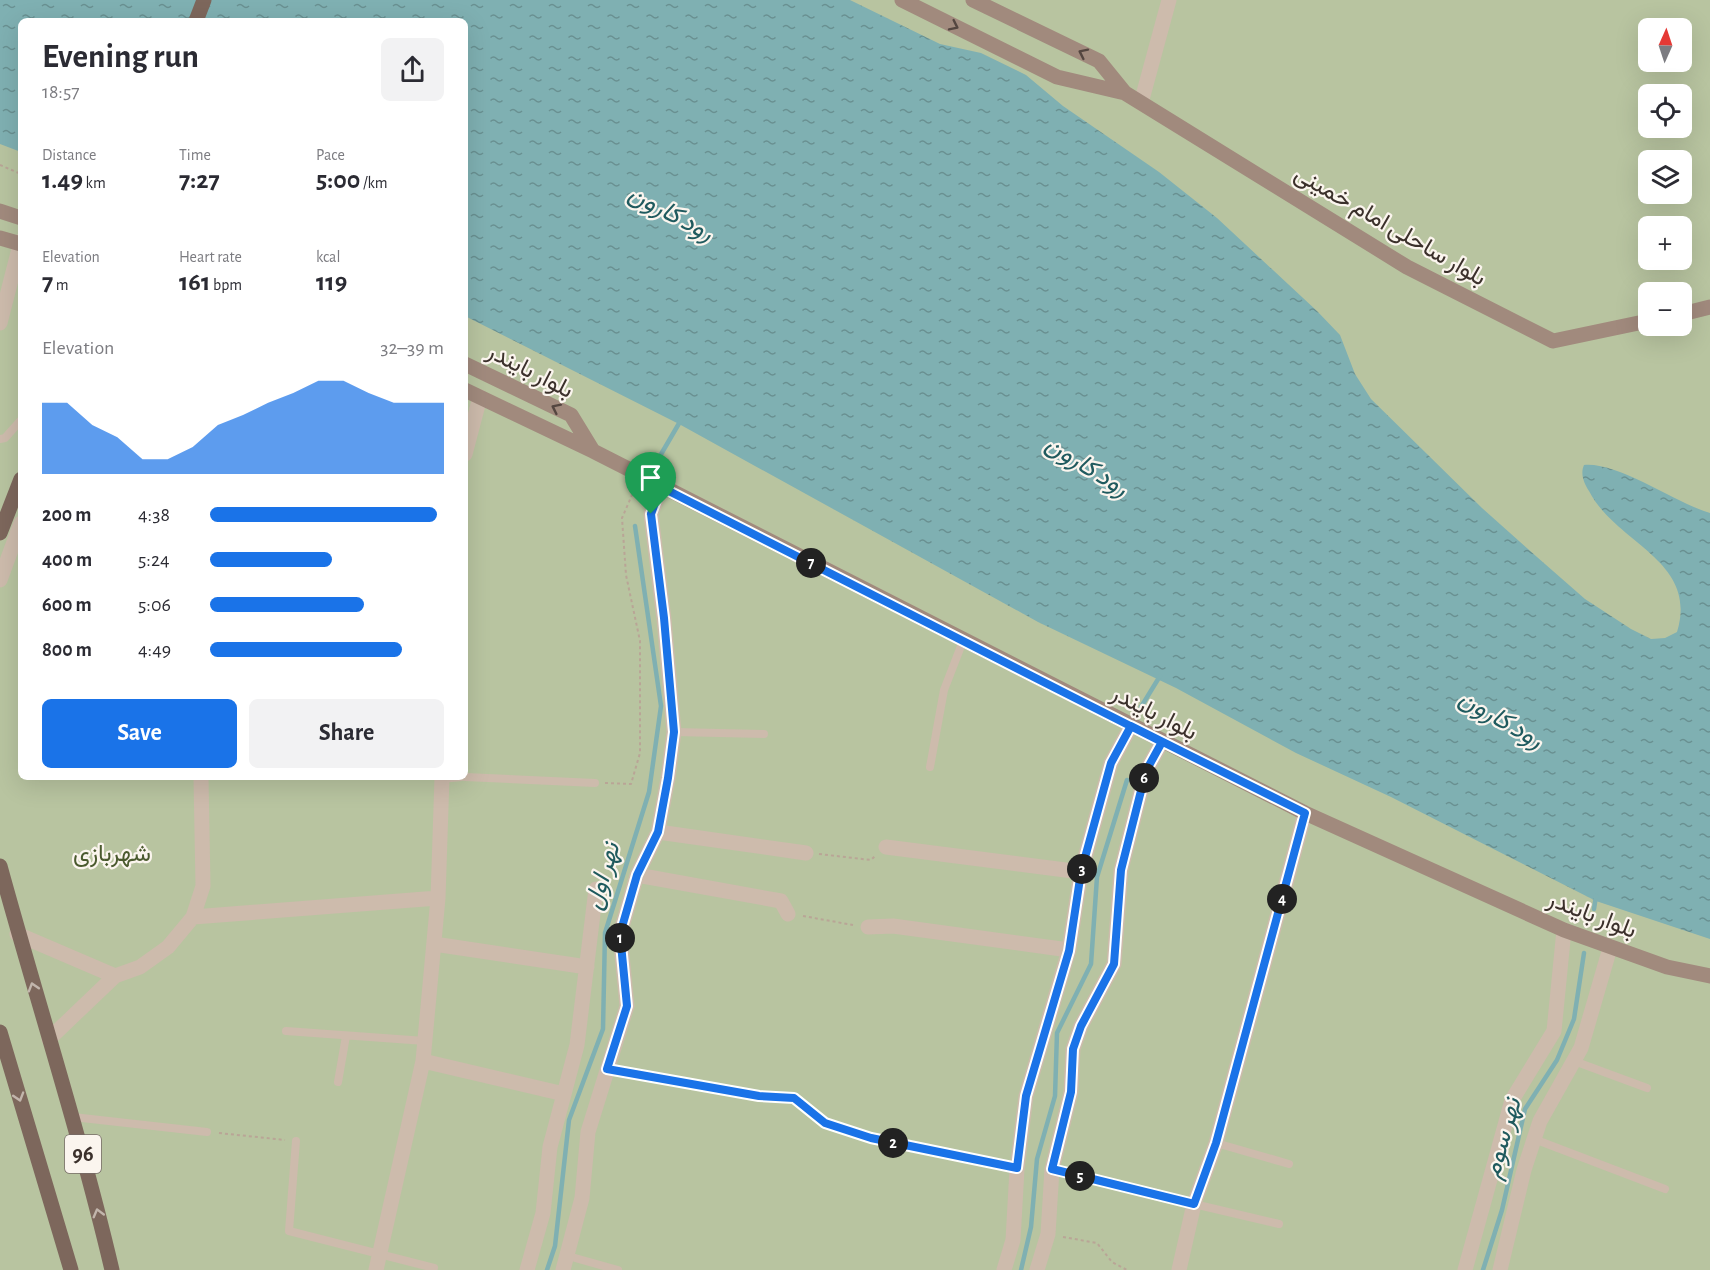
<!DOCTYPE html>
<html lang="en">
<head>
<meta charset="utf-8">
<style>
  body { margin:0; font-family:"Alegreya Sans",Vazirmatn,sans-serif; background:#f2f2f3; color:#2b2b33; height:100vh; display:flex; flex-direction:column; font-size:22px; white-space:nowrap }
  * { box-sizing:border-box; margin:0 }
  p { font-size:20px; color:#7c7c81 }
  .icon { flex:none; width:33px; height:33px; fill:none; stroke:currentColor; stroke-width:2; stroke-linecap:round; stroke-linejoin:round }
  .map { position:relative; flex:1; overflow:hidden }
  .panel { position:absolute; left:18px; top:18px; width:450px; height:762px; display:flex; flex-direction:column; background:#fff; border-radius:9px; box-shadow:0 6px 24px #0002 }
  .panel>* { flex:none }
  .needle { width:39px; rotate:3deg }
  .fabs { position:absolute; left:1638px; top:18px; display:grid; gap:12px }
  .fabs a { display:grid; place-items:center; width:54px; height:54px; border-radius:9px; background:#fff; box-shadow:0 6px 24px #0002; font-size:30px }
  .pin { position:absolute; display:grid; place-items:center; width:51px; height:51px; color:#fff; margin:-62px -26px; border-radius:50% 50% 50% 0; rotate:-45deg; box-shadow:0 0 6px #0007 }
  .pin .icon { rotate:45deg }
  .km { position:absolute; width:30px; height:30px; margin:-15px; border-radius:50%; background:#222; color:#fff; font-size:16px; line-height:30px; text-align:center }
  .round { display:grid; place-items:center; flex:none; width:63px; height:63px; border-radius:9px; background:#f2f2f3 }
  .overview { display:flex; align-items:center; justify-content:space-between; height:102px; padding:0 24px }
  h1 { font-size:33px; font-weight:700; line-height:45px }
  .metrics { display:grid; grid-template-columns:repeat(3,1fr); gap:9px; height:102px; padding:6px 24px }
  .metrics div { display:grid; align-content:center }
  .metrics b { font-size:26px; font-weight:700 }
  .metrics small { font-size:16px; font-weight:400 }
  .metrics p { font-size:16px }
  .chart { height:168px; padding:12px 24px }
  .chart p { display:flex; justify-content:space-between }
  .chart svg { width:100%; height:108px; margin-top:6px; fill:#1a73e8; opacity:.7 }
  .primary-button { display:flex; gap:12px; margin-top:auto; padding:12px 24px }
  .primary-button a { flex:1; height:69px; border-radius:9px; background:#1a73e8; color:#fff; font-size:24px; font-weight:700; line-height:69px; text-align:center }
  .primary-button a+a { background:#f2f2f3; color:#2b2b33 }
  ul { padding:0 24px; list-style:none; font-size:20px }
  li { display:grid; grid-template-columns:96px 72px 1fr; align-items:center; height:45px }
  li i { height:15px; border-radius:8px; background:#1a73e8 }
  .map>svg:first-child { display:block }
  .park { fill:#b8c4a0; fill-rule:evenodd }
  .water { fill:url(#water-ripples) }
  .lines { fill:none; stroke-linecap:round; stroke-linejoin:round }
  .stream { stroke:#7fb0b2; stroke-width:4.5 }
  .path { stroke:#b9a596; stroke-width:2; stroke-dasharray:3 3; stroke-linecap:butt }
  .lane { stroke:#cdbbac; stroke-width:8 }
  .street { stroke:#cdbbac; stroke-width:15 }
  .secondary { stroke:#a18a7d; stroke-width:15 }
  .primary { stroke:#7d675c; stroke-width:15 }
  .oneway { stroke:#544640 }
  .oneway2 { stroke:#c2b5ac }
  .route-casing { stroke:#fff; stroke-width:12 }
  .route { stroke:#1a73e8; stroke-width:8 }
  .labels { text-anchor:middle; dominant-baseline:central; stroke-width:4.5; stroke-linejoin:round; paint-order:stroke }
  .shield { fill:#fbf5ee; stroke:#756b66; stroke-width:1.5 }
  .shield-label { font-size:22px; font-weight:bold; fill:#3b302b }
  .street-label { font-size:24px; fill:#3b302b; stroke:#fbf5ee }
  .park-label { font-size:24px; fill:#4a5a2e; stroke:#fbf5ee }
  .water-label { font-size:26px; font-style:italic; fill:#1f5a5e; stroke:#fbf5ee }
</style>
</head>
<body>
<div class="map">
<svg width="1710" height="1270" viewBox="0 0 1710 1270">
  <defs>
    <pattern id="water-ripples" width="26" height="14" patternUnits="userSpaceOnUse" patternTransform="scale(1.5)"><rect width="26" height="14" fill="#7fb0b2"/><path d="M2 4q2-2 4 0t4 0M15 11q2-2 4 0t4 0" fill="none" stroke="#699091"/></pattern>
  </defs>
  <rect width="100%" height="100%" fill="#f4ebe1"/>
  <path class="park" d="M0 0H1710V1270H0ZM21 21H465V777H21ZM1648 28H1682V62H1648ZM1648 94H1682V128H1648ZM1648 160H1682V194H1648ZM1648 226H1682V260H1648ZM1648 292H1682V326H1648Z"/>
  <path class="water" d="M0 0H850L940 44 981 53 1026 75 1063 106 1159 172 1217 218 1317 311 1340 335 1355 374 1371 399 1482 508 1537 557 1585 599 1631 629 1651 639 1665 638 1677 632C1699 560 1616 544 1589 491 1584 483 1580 474 1584 465 1619 462 1673 502 1710 513V939L1596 901 1391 797 1296 753 1176 688 1038 622 679 424 465 316V21H21V152L0 144Z"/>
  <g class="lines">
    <path class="stream" d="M660 456 681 420
      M1141 707 1160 676
      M1594 909 1596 896
      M547 1270 555 1246 569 1120 603 1029 605 933 649 792 661 706 635 526
      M1021 1270 1031 1227 1037 1159 1055 1096 1057 1033 1091 964 1097 877 1127 780
      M1483 1270 1502 1210 1525 1109 1557 1060 1574 1019 1584 953"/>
    <path class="path" d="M0 165 21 174
      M605 783 631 784 640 753V641L626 575 622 518 635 488
      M819 854 871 860 875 856
      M803 916 853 925
      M622 1072 759 1096 794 1098 825 1123 871 1138 1002 1165
      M219 1133 285 1140
      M1124 1187 1179 1200
      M1063 1237 1097 1243 1112 1262 1127 1270"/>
    <path class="lane" d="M0 439 5 438 21 420
      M674 732 764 734
      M930 767 944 690 963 641
      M465 777 595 783
      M442 779 461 777
      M286 1031 425 1041
      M1574 1061 1647 1088
      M338 1082 346 1036
      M73 1117 207 1132
      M1534 1139 1665 1189
      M296 1141 289 1231 434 1268
      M1216 1143 1289 1164
      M1052 1169 1112 1184
      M1194 1204 1279 1224
      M568 1256 618 1270"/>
    <path class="street" d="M1141 103 1169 0
      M0 323 21 241
      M465 454 480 397
      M0 580 21 523
      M658 832 806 853
      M886 847 1081 872
      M637 875 781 901 788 914
      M193 917 438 898
      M868 927 893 926 1069 950
      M17 934 115 976
      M434 944 587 967
      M49 1039 115 976 140 967 168 947 193 917 203 886 201 777
      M423 1061 564 1094
      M376 1270 423 1061 438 898 442 777
      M527 1270 543 1213 550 1147 577 1045 596 889
      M563 1270 582 1198 588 1132 627 1006 620 934 637 875 658 832 668 778 674 732 664 619 651 514 661 487
      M1004 1270 1013 1240 1017 1169 1026 1096 1069 950 1081 872 1111 763 1131 726
      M1037 1270 1048 1234 1052 1169 1071 1092 1073 1049 1081 1026 1114 964 1121 870 1146 771 1162 742
      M1179 1270 1194 1204 1216 1143 1305 813
      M1465 1270 1512 1100 1554 1031 1564 930
      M1500 1270 1524 1170 1540 1121 1581 1048 1610 948"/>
    <path class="secondary" d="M902 0 1057 77 1125 93 1407 267 1553 341 1648 321
      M973 0 1099 61 1125 93
      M0 211 21 218
      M0 238 21 244
      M1682 314 1710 307
      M465 364 571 415 593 451
      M465 390 593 451 1305 813 1564 930 1667 967 1710 976"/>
    <path class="primary" d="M196 21 204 0
      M0 533 21 479
      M0 866C37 1001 80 1134 112 1270
      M0 1032 71 1270"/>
  </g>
  <defs><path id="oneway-chevron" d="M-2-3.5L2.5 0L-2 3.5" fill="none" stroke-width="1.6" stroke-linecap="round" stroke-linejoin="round" transform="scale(1.5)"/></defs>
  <g class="oneway">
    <use href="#oneway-chevron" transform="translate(954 26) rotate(26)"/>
    <use href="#oneway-chevron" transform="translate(1083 53) rotate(-154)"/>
    <use href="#oneway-chevron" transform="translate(556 408) rotate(-154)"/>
  </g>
  <g class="oneway2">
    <use href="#oneway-chevron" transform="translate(33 987) rotate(-107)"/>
    <use href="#oneway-chevron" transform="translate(19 1097) rotate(73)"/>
    <use href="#oneway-chevron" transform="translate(98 1213) rotate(-105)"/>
  </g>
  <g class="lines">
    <defs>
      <path id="route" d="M651 514 664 618 674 732 668 778 658 832 637 875 620 934 627 1006 607 1069 759 1096 794 1098 825 1123 871 1138 1017 1168 1026 1096 1069 951 1081 872 1111 763 1131 726 1305 813 1216 1143 1194 1204 1052 1169 1071 1092 1073 1049 1081 1026 1114 964 1121 870 1146 771 1162 742 1075 698 661 487 651 514"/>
    </defs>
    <use href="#route" class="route-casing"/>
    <use href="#route" class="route"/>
  </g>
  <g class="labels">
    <rect class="shield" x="65" y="1135" width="36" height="38" rx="4.5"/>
    <g class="shield-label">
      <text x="83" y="1154">96</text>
    </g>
    <g class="street-label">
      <text transform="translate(1390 226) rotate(30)">بلوار ساحلی امام خمینی</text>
      <text transform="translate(530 371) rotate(27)">بلوار بایندر</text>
      <text transform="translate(1154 713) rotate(27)">بلوار بایندر</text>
      <text transform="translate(1592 915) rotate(21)">بلوار بایندر</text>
    </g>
    <g class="park-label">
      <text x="112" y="854">شهربازی</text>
    </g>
    <g class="water-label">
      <text transform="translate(671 213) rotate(28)">رود کارون</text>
      <text transform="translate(1087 466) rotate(32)">رود کارون</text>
      <text transform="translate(1501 719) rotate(30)">رود کارون</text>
      <text transform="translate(602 876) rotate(-73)">نهر اول</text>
      <text transform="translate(1502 1138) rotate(-74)">نهر سوم</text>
    </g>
  </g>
</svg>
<div class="fabs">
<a><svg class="needle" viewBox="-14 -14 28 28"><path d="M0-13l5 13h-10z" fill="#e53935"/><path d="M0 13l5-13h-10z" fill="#7c7c81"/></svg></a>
<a><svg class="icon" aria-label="locate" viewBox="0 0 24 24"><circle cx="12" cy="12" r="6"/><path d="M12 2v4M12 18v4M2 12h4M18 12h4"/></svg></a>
<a><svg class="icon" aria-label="layers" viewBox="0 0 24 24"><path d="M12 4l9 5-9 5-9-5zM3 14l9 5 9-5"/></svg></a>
<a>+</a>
<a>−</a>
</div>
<div class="pin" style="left:651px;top:514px;background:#1e9e55"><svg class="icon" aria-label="arrive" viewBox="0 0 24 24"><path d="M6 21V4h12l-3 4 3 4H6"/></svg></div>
<b class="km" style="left:620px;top:938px">1</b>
<b class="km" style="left:893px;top:1143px">2</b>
<b class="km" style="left:1082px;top:869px">3</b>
<b class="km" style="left:1282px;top:899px">4</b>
<b class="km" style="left:1080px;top:1176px">5</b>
<b class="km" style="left:1144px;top:778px">6</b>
<b class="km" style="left:811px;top:563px">7</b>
<section class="panel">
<div class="overview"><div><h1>Evening run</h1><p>18:57</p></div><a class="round"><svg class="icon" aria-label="share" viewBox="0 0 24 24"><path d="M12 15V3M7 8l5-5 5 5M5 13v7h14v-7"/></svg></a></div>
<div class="metrics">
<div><p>Distance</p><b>1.49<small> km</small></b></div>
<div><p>Time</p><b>7:27</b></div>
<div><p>Pace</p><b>5:00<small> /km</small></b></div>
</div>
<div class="metrics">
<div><p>Elevation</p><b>7<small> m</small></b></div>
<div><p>Heart rate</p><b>161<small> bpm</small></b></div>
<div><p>kcal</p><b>119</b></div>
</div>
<div class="chart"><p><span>Elevation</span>32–39 m</p>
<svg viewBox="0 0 160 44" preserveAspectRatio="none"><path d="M0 44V15L10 15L20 24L30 29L40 38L50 38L60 33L70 24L80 20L90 15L100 11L110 6L120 6L130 11L140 15L150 15L160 15V44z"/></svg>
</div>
<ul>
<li><b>200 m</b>4:38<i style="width:97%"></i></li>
<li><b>400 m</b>5:24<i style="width:52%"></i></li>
<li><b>600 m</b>5:06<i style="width:66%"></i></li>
<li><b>800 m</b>4:49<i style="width:82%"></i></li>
</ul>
<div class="primary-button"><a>Save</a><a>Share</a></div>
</section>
</div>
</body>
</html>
